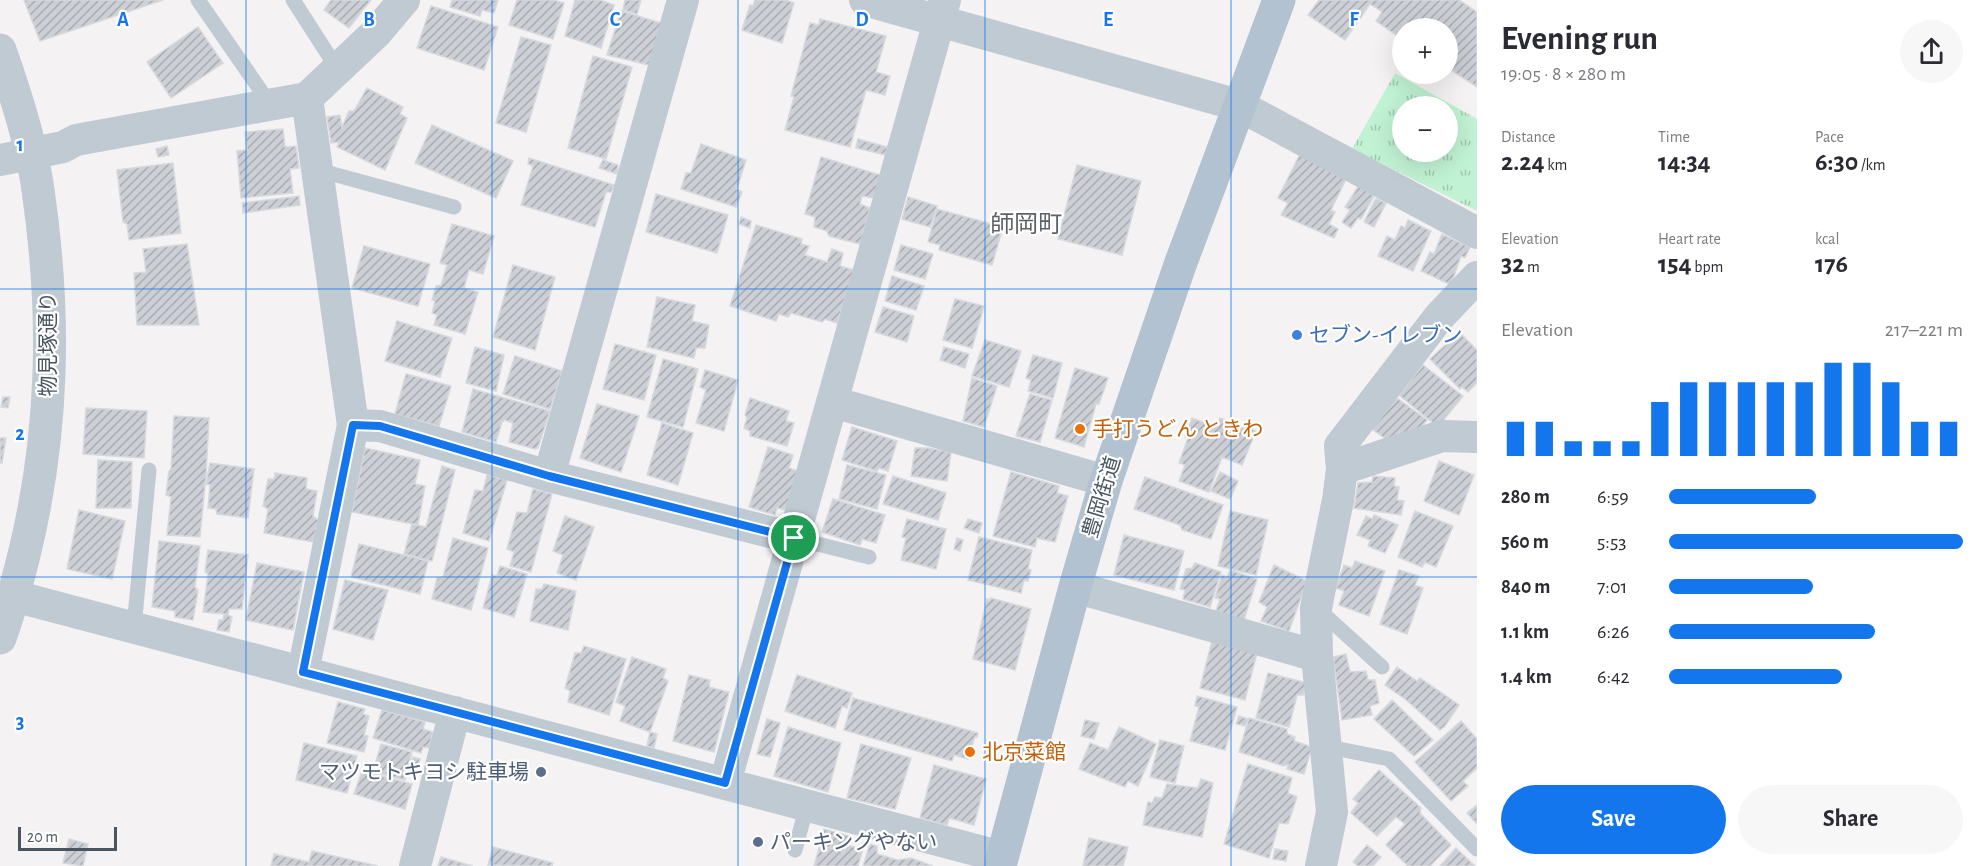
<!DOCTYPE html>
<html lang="en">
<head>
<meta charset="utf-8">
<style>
  body { margin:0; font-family:"Alegreya Sans","Noto Sans JP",sans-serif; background:#f7f7f7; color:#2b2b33; height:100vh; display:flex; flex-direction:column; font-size:22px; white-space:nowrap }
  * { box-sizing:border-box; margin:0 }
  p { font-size:20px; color:#7c7c81 }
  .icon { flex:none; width:33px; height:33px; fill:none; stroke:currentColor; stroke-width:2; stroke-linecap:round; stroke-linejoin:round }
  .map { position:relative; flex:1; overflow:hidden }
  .panel { display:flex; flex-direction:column; background:#fff; width:510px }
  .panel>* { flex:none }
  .controls { position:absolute; left:1392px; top:18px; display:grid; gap:12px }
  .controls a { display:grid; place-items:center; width:66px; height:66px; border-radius:50%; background:#fff; box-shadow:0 6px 24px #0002; font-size:30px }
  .scale { position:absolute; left:18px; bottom:15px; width:99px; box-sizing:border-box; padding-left:6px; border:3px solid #495661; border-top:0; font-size:16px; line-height:21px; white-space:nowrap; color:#495661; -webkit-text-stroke:4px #fff; paint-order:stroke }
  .pin { position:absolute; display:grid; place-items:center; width:51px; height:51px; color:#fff; margin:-26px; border:3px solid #fff; border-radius:50%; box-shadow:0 2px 6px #0007 }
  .round { display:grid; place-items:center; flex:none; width:63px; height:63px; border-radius:32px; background:#f7f7f7 }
  .summary { display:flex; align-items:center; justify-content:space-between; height:102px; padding:0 24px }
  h1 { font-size:33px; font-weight:600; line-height:45px }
  .stats { display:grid; grid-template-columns:repeat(3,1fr); gap:9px; height:102px; padding:6px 24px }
  .stats div { display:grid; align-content:center }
  .stats b { font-size:26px; font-weight:600 }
  .stats small { font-size:16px; font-weight:400 }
  .stats p { font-size:16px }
  .chart { height:168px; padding:12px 24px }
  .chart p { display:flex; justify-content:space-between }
  .chart svg { width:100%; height:108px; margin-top:6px; stroke:#1476ed; stroke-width:6 }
  .action { display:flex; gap:12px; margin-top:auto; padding:12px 24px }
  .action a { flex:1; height:69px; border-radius:36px; background:#1476ed; color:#fff; font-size:24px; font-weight:600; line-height:69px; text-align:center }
  .action a+a { background:#f7f7f7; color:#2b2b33 }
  ul { padding:0 24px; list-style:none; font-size:20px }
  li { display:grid; grid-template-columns:96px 72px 1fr; align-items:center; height:45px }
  li i { height:15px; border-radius:8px; background:#1476ed }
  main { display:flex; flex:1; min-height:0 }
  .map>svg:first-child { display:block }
  .grass { fill:url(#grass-tufts); fill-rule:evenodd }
  .building { fill:url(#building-hatch); stroke:#d6d9de; stroke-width:1.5 }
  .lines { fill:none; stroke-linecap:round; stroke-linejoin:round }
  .service { stroke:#c0cad2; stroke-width:15 }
  .minor { stroke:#c0cad2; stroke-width:32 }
  .tertiary { stroke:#c0cad2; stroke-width:33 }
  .primary { stroke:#b2c2d1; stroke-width:33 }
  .route-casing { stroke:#fff; stroke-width:12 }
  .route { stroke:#1476ed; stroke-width:8 }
  .grid { fill:none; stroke:#1476ed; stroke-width:1.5; stroke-opacity:0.55 }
  .shop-dot { fill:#3f7fe0; stroke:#fff; stroke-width:2 }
  .food-dot { fill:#e8710a; stroke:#fff; stroke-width:2 }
  .service-dot { fill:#5c6f8a; stroke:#fff; stroke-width:2 }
  .labels { text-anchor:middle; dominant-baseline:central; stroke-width:4.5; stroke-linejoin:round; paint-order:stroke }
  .shop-label { font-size:21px; fill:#366cbe; stroke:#fff; text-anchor:start }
  .street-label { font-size:21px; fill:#495661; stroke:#fff }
  .food-label { font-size:21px; fill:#c56008; stroke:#fff; text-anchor:start }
  .service-label { font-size:21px; fill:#4e5e75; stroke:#fff; text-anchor:end }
  .quarter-label { font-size:24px; fill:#5e6368; stroke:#fff }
  .grid-label { font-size:20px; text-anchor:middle; font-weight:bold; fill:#1476ed; stroke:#fff; stroke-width:4.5; stroke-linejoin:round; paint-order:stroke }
</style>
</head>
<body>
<main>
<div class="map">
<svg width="1477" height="866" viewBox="0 0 1477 866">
  <defs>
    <pattern id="grass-tufts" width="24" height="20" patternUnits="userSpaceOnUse" patternTransform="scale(1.5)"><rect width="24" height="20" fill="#c1f2d3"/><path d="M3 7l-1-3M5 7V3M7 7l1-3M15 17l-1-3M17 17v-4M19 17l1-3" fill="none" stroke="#9fc7af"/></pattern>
    <pattern id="building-hatch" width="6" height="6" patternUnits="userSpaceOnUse" patternTransform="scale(1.5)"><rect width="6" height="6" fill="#cccfd5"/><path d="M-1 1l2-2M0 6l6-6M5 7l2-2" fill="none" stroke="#a8abb0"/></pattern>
  </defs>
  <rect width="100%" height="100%" fill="#f5f2f3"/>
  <path class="grass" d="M1395 73 1477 119V211L1352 149ZM1402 106H1448V152H1402Z"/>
  <path class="building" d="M24 0H163L40 41Z
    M331 0H371L349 28 324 10Z
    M452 0H498L494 13 482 10 480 16 450 7Z
    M517 0H553L564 3 553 39 509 25Z
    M575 0H600L614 5 601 48 565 36Z
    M625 0H641L637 14 623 10Z
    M755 0H786L794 3 782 43 742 30 750 5 753 6Z
    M1319 0H1459L1477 12V87L1448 68V28H1402V39L1376 21 1382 12 1370 4 1345 40 1308 15Z
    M431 6 498 27 484 70 417 48Z
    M621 11 661 23 649 65 607 55Z
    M820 19 886 36 876 72 890 76 885 95 866 90 850 147 785 130 794 97 791 96 810 23 819 25Z
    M198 27 223 63 171 98 147 62Z
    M521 37 551 45 526 132 496 123Z
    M593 56 632 67 606 159 568 148Z
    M367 88 403 107 400 114 407 118 385 170 337 147 339 142 331 143 327 117 340 115 342 127 349 111H354Z
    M432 125 513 161 496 198 415 163Z
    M283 129 285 147 296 146 299 168 290 169 293 193 241 198 237 151 247 150 245 132Z
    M858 139 887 147 886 155 856 148Z
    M701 144 746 160 737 189 742 192 736 207 681 189 686 173H691Z
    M167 146 169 155 158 157 156 149Z
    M1300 154 1346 179 1331 210 1335 212 1329 224 1338 229 1334 238 1281 215 1288 203 1278 198Z
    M821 157 880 175 874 198 862 196 860 204 870 208 860 244 829 236 827 231 814 227 815 217 805 214Z
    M529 158 614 185 611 192H606L595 227 521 205 533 166 528 164Z
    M603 160 618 165 617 174 599 168Z
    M173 163 181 233 129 240 127 224 123 222 117 170Z
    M1077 165 1141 181 1122 255 1058 239Z
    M1359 185 1374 196 1361 219 1358 218 1351 228 1342 222 1350 210 1345 207Z
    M656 194 728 215 717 253 646 232Z
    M299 196 300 205 243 213 242 203Z
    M908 197 937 206 930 227 902 219Z
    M1376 198 1386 203 1374 227 1364 222Z
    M937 209 1003 227 992 265 939 250 940 245 928 242Z
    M741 217 751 221 750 228 739 224Z
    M1408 220 1431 231 1413 271 1378 256 1387 236 1395 240 1401 226 1405 228Z
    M452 224 494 236 483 274 469 270 464 288 478 292 465 334 434 325 437 315 432 313 435 301 432 300 436 286 441 285 447 265 440 263Z
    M756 225 802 239 801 244 809 246 805 255 827 262 832 249 843 253 840 266 854 270 837 323 825 319 822 322 791 313 788 317 779 314 776 321 730 306Z
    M1442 234 1470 247 1465 258 1461 256 1451 285 1421 271 1430 252 1434 254Z
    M187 244 199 325H137L134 273 146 272 143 249Z
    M901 245 933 254 925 279 894 270Z
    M364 246 430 264 418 306 352 288Z
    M513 265 555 277 535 350 493 337Z
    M892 276 924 286 916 310 885 301Z
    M657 297 695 305 692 321 709 325 705 348H696L694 358 647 347Z
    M955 299 984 306 972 348 943 340Z
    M883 307 914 316 907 342 875 332Z
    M397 321 452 338 440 377 385 361Z
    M1459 332 1477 350V383L1468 392 1462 387 1460 389 1430 359Z
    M985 340 1021 351 1009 387 972 376Z
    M615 344 656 355 644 400 603 389Z
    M475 347 504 355 496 391 466 383Z
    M944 347 969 354 965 368 940 360Z
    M1033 355 1062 363 1053 398 1028 391 1031 380 1026 378Z
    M515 356 562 371 550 409 503 394Z
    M663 359 698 369 683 427 647 417Z
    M1423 365 1463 396 1438 427 1399 395Z
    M1075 368 1108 378 1099 404H1096L1084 447 1055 438Z
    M705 370 738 380 724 431 696 423 706 390 700 387Z
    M406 374 451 386 439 426 395 414Z
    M972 378 997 386 984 427 963 421Z
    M473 389 550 411 538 448 535 449 509 442 513 423 505 420 502 422 496 442 462 432Z
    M1030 394 1052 400 1040 442 1016 436Z
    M3 397H10L8 408 1 407Z
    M750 398 789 411 786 421 794 423 787 446 750 436V431L744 428 747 418 745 415Z
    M1397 398 1427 420 1416 434 1410 430 1404 437 1399 433 1391 443 1372 429Z
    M597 404 639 416 621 472 580 458Z
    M86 408 147 411 144 458 83 454Z
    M174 416 209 418 206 475 200 537 167 535 171 497 166 495 169 471 171 469Z
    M1192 418 1216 427 1220 418 1256 431 1242 465 1222 457 1209 492 1179 481 1185 465 1179 463 1188 438 1185 437Z
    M662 423 693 433 678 485 647 475Z
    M852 427 897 441 888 471 879 468 877 471 842 460Z
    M0 438H6L2 463H0Z
    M768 447 793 455 789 468 797 471 786 510 777 508 775 515 749 507Z
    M365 448 420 460 415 484 425 486 418 525 352 512Z
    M915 448H928L951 452 947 481 911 476Z
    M98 460 132 462 131 508H96Z
    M1439 461 1474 475 1459 515 1424 501Z
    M210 463 254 469 248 518 217 514 216 509 208 508 210 485 206 484Z
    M847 465 886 475 877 509 839 499Z
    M442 466 455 470 432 561 404 554 412 524 426 527Z
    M1011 472 1059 486 1057 493 1068 496 1055 542 1037 538 1035 547 993 536Z
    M1220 472 1238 481 1230 499 1211 491Z
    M275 473 307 478 306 489 317 491 313 516 318 520 313 542 264 533 268 509 263 506 268 479H274Z
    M487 475 507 480 489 541 463 533 475 490 483 491Z
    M893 476 946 493 938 520 883 504Z
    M1373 476 1395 478 1394 486 1399 487 1397 500 1404 501 1401 515 1354 508 1358 483 1372 482Z
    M1145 477 1223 505 1211 539 1182 530 1180 525 1134 509Z
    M533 489 552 494 531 572 510 566 514 552 507 549 517 512 527 513Z
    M833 499 885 515 876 543 862 539 860 545 822 532Z
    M79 510 125 521 112 579 67 569Z
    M1230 511 1268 520 1256 575 1218 566Z
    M1415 511 1453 526 1436 567 1425 562 1422 567 1398 557Z
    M1374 515 1398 525 1385 553 1368 546 1370 540 1357 535 1366 516 1372 519Z
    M565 516 594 527 576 580 557 573 563 555 553 551Z
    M907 519 946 529 936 569 901 560 906 538 902 537Z
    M968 519 982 523 979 533 964 528Z
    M1124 535 1184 551 1174 590 1114 575Z
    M979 537 1032 550 1028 569 1031 570 1028 581 1024 580 1021 593 968 580Z
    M453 538 488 548 471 610 432 599 437 578 443 577Z
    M957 538 963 540 960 551 954 549Z
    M159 541 200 546 195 587 198 591 193 620 175 617V611L152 607Z
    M359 544 428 561 420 594 351 577Z
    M208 550 248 555 242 609H229L228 615 232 617 229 632 217 630 219 620H223L224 614 203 612 208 574 205 572Z
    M1355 561 1385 571 1369 616 1339 605 1344 591 1336 588 1344 565 1352 568Z
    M257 563 304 572 293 630 246 620Z
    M1195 563 1221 572 1210 607 1183 599 1185 590 1180 589 1186 569 1192 568Z
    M1274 565 1307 581 1289 631 1261 621 1267 607 1259 602Z
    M500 566 527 574 514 617 483 608 492 575 497 576Z
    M1230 570 1257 579 1244 620 1216 611 1220 599 1215 598 1222 575 1227 577Z
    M1399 570 1419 576 1415 585 1423 588 1407 634 1380 624Z
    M345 580 388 590 373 640 333 629Z
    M544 584 576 591 568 630 530 621 536 589H542Z
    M991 598 1031 609 1015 670 973 659 987 599 990 600Z
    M1212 641 1257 653 1245 700 1200 688Z
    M584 646 626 659 609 715 568 702 570 691 565 688 575 653H581Z
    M1346 654 1350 672 1366 671 1368 680H1375L1379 703 1370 706 1372 715 1342 720 1333 657Z
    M632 657 666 669 663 678 668 681 650 732 620 721 625 706 616 702Z
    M1397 667 1417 681 1420 678 1459 705 1445 726 1440 730 1405 699 1385 685Z
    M1268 673 1307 683 1303 695H1297L1289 727 1256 718Z
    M689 675 710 680 709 687 729 692 714 752 673 741Z
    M797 675 852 693 847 708 842 706 835 728 785 711Z
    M1197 696 1237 707 1225 750 1190 741 1199 707 1195 706Z
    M853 698 978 733 977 737 975 736 968 759 954 755 952 761 844 730Z
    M1392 700 1433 740 1414 756 1374 719Z
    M338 702 365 709 363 714 369 716 364 735 368 736 364 752 327 743Z
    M382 710 425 722 423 729 433 732 429 748 423 747 421 753 373 738Z
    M1239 716 1248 719 1245 726 1236 724Z
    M1249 718 1287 729V734L1295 737 1294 741 1312 747 1304 774 1287 769 1288 764 1284 766 1239 752Z
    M767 719 780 723 770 757 757 754Z
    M1085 720 1099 723 1094 739 1081 736Z
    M1461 721 1477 739V768L1463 781 1468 786 1451 801 1415 762Z
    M788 727 841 743 828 792 774 776Z
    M1119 727 1156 744 1138 786 1128 781 1125 787 1079 769 1090 743 1108 750Z
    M650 732 657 734 654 748 647 746Z
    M1160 740 1184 746 1175 783 1150 777Z
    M304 743 357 756 347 793 296 780Z
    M381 744 412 752 405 780 373 772Z
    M861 744 911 758 895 809 847 798Z
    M413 757 420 759 415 776 407 774Z
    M1248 764 1292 778 1288 793 1297 797 1288 824 1279 823 1269 858 1224 844Z
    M934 765 986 779 974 825 949 818 947 825 920 818Z
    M1379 770 1421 808 1420 813 1451 845 1430 866H1408L1386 845 1405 824 1396 817 1377 836 1351 813 1358 803 1353 799Z
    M362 771 412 784 405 809 354 794Z
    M1201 779 1213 783 1202 837 1143 825 1148 802 1152 803 1155 797 1162 798 1167 784 1198 788Z
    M1477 805V824L1467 813Z
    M824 829 849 836 844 852 820 845Z
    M1089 838 1128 847 1123 866H1083Z
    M69 839 88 844 83 866 63 863Z
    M870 844 877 846V854L898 860 911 858 933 866H863Z
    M820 845 844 852 846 845 863 849 858 866H814Z
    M1367 845 1381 857 1373 866H1358L1353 862Z
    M493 847 553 863 552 866 488 865Z
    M1456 848 1475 866H1440Z
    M1275 849 1288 851 1286 861 1273 859Z
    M312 851 378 866H271L274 854 309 862Z
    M441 857 473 866H438Z"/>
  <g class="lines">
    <path class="service" d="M198 0 270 104
      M293 0 338 70
      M318 170 454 207
      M794 538 869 557
      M1318 609 1382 667
      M134 627 149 470
      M1324 746 1389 759 1477 849
      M795 850 807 805"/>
    <path class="minor" d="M865 0 1238 105 1477 233
      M0 160 63 147 76 140 307 98 377 32 404 0
      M833 402 1106 481
      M353 425 380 426 549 476 794 538
      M1342 469 1442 436 1477 437
      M549 476 683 0
      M1075 587 1317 656
      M14 596 1002 857
      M303 672 353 425 307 98
      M725 783 945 0
      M415 866 455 712
      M1321 866 1332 812 1317 656 1316 608 1338 500 1342 469 1340 446 1439 317 1477 277"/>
    <path class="tertiary" d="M0 50C15 92 32 146 38 190 56 314 54 433 24 555 17 583 10 611 0 638"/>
    <path class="primary" d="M1000 866 1075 587 1106 481 1180 265 1279 0"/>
  </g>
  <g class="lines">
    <defs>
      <path id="route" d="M353 425 380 426 549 476 794 538 725 783 303 672Z"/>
    </defs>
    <use href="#route" class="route-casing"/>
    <use href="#route" class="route"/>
  </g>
  <path class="grid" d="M246 0V866M492 0V866M738 0V866M985 0V866M1231 0V866M0 289H1477M0 577H1477"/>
  <circle class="shop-dot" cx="1297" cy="335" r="6"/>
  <g class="food-dot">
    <circle cx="1080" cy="429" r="6"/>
    <circle cx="970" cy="752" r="6"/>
  </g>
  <g class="service-dot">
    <circle cx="541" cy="772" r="6"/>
    <circle cx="758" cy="842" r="6"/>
  </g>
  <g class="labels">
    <g class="shop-label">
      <text x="1309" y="335">セブン-イレブン</text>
    </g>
    <g class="street-label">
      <text transform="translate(48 344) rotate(-90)">物見塚通り</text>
      <text transform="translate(1102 497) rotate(-73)">豊岡街道</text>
    </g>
    <g class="food-label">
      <text x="1092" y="429">手打うどん ときわ</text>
      <text x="982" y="752">北京菜館</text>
    </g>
    <g class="service-label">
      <text x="529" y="772">マツモトキヨシ駐車場</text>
      <text x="770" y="842" text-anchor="start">パーキングやない</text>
    </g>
    <g class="quarter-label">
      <text x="1026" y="225">師岡町</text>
    </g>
  </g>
  <g class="grid-label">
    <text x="123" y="26">A</text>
    <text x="369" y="26">B</text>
    <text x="615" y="26">C</text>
    <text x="862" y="26">D</text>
    <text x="1108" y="26">E</text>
    <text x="1354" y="26">F</text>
    <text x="20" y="151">1</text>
    <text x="20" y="440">2</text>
    <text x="20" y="728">3</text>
  </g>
</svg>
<div class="controls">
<a>+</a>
<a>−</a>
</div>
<div class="scale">20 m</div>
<div class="pin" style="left:794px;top:538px;background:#1e9e55"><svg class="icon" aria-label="arrive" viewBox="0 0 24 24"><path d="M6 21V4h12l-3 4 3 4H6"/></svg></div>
</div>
<section class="panel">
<div class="summary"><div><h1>Evening run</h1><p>19:05 · 8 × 280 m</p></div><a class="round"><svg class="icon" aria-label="share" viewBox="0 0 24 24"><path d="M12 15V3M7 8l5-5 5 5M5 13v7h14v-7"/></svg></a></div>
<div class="stats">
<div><p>Distance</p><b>2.24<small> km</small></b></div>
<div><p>Time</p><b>14:34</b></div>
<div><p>Pace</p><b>6:30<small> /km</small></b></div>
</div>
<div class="stats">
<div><p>Elevation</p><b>32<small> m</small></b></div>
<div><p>Heart rate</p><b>154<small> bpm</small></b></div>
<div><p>kcal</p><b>176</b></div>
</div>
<div class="chart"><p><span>Elevation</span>217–221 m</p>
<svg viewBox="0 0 160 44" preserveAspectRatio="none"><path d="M5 44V30M15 44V30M25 44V38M35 44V38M45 44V38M55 44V22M65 44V14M75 44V14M85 44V14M95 44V14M105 44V14M115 44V6M125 44V6M135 44V14M145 44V30M155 44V30"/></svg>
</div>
<ul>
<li><b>280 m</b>6:59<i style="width:50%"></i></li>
<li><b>560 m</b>5:53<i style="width:100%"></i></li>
<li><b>840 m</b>7:01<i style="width:49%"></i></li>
<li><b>1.1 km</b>6:26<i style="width:70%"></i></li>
<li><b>1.4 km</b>6:42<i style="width:59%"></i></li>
</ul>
<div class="action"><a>Save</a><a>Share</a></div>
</section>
</main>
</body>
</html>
